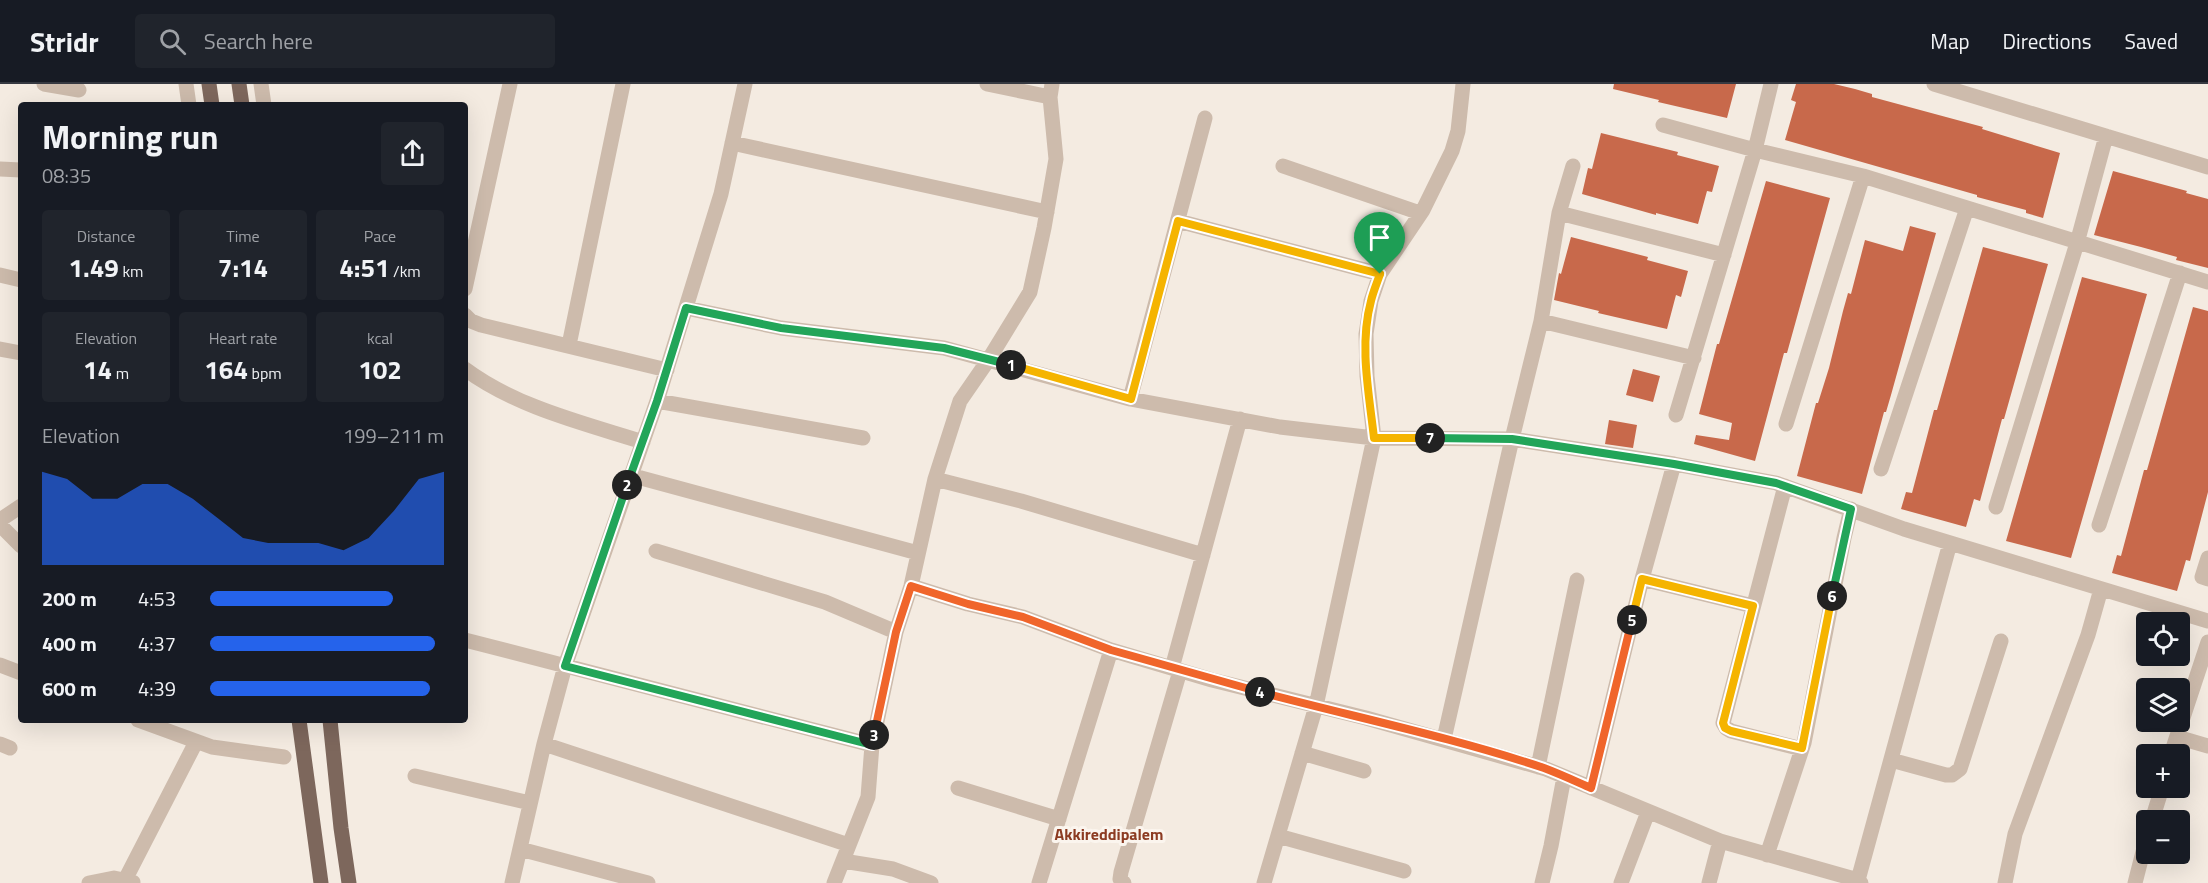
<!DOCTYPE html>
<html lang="en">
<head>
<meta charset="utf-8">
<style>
  body { margin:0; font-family:"Titillium Web",sans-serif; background:#20242c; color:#f1f3f6; height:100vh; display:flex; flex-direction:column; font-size:22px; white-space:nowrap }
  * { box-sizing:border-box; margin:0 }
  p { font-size:20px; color:#9ea1a6 }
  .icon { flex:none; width:33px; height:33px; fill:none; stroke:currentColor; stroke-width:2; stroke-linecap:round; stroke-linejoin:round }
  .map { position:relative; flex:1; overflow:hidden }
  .panel { position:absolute; left:18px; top:18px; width:450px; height:621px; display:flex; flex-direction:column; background:#171b24; border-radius:6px; box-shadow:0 6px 24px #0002 }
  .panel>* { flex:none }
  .tools { position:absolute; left:2136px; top:528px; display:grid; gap:12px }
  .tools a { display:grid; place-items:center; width:54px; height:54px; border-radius:6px; background:#171b24; box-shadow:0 6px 24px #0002; font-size:30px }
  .pin { position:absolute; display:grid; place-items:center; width:51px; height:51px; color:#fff; margin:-62px -26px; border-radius:50% 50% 50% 0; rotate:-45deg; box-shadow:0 0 6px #0007 }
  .pin .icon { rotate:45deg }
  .km { position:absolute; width:30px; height:30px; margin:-15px; border-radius:50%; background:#222; color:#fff; font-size:16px; line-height:30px; text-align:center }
  .round { display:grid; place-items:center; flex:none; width:63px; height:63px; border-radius:6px; background:#20242c }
  .overview { display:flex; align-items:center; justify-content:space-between; height:102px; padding:0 24px }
  h1 { font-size:33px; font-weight:700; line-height:45px }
  .figures { display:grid; grid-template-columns:repeat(3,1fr); gap:9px; height:102px; padding:6px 24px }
  .figures div { display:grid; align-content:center; border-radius:6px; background:#20242c; text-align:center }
  .figures b { font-size:26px; font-weight:700 }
  .figures small { font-size:16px; font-weight:400 }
  .figures p { font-size:16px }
  .chart { height:168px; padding:12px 24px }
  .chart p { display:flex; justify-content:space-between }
  .chart svg { width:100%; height:108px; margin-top:6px; fill:#2563eb; opacity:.7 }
  ul { padding:0 24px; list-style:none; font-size:20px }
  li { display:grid; grid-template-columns:96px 72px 1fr; align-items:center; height:45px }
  li i { height:15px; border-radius:8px; background:#2563eb }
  header { display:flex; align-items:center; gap:36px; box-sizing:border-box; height:84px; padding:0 30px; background:#171b24; border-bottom:2px solid #363941 }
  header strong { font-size:28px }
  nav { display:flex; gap:33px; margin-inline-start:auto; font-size:21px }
  .search { width:420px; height:54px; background:#20242c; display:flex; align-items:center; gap:15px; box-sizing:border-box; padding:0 21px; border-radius:6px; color:#9ea1a6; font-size:22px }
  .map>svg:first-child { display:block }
  .building { fill:#c8694b }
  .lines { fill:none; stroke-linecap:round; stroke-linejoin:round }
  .minor { stroke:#cdbbac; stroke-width:15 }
  .major { stroke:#7d675c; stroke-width:15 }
  .split-1-casing { stroke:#fff; stroke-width:12 }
  .split-2-casing { stroke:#fff; stroke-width:12 }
  .split-3-casing { stroke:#fff; stroke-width:12 }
  .split-4-casing { stroke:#fff; stroke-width:12 }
  .split-5-casing { stroke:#fff; stroke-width:12 }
  .split-6-casing { stroke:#fff; stroke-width:12 }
  .split-7-casing { stroke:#fff; stroke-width:12 }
  .split-8-casing { stroke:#fff; stroke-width:12 }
  .split-1 { stroke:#f5b400; stroke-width:8 }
  .split-2 { stroke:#22a559; stroke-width:8 }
  .split-3 { stroke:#22a559; stroke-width:8 }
  .split-4 { stroke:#f0652b; stroke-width:8 }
  .split-5 { stroke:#f0652b; stroke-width:8 }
  .split-6 { stroke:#f5b400; stroke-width:8 }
  .split-7 { stroke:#22a559; stroke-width:8 }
  .split-8 { stroke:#f5b400; stroke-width:8 }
  .labels { text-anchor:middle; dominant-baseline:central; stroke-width:6; stroke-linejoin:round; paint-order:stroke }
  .neighbourhood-label { font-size:16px; font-weight:bold; fill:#8c3b22; stroke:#fbf5ee }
</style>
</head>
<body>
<header>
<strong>Stridr</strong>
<div class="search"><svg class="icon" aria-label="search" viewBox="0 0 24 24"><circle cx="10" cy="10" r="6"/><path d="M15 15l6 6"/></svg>Search here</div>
<nav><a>Map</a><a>Directions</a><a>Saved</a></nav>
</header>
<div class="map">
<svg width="2208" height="799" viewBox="0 0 2208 799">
  <rect width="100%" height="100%" fill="#f4ebe1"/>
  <path class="building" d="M1614 0H1736L1727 34 1658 18 1659 16 1613 5Z
    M1796 0H1834L1855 5 1872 10V13L1983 43 1982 45 2060 69 2043 134 2026 129V126L1977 113V111L1785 56 1796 18 1791 16Z
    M1601 49 1678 68 1677 71 1719 82 1712 108 1707 107 1698 140 1656 129V131L1582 110 1588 84 1592 85Z
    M2113 87 2187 107 2186 109 2208 115V184L2176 176 2177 173 2141 163 2094 151Z
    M1766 97 1830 114 1787 269H1784L1755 377 1694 360 1696 351 1729 356 1732 339 1699 330 1717 260H1719Z
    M1910 142 1936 149 1891 311 1886 328H1884L1862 410 1797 392 1816 319H1818L1829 284 1843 227 1848 209 1851 210 1865 156 1903 167Z
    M1571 153 1648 173 1647 176 1688 187 1681 213 1676 211 1667 245 1598 229 1599 227 1554 216 1559 189 1561 190Z
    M1983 163 2048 180 2004 335H2002L1980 417 1974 415 1966 443 1901 425 1906 408 1912 409 1934 326H1937Z
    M2082 193 2147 210 2071 474 2006 457Z
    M2193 223 2208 227V408L2190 477 2186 476 2177 507 2112 489 2117 471 2121 472 2144 386H2147Z
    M1633 285 1660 292 1653 318 1626 311Z
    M1609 336 1637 341 1633 364 1605 360Z"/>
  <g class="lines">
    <path class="minor" d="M44 0 79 6
      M186 0 189 21
      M261 0 264 21
      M987 0 1050 13
      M1934 0 2208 83
      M1663 41 1755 66 1771 0
      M732 59 1047 128
      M1283 82 1420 129
      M1573 82 1559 129 1541 237 1512 355 1674 380 1776 399 1904 445 2208 537
      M0 85 21 86
      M1559 129 1724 171
      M1178 137 1380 190
      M0 191 21 196
      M465 205 510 0
      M686 224 781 244 944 264 1130 315 1280 343 1374 354 1512 355 1444 655
      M465 231 471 237 481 241 667 286
      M1541 237 1694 274
      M569 261 623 0
      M0 265 21 269
      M465 285C516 323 583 339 643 358
      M1130 315 1205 34
      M657 317 863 354
      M1676 331 1755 66 1863 92 2208 198
      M1786 340 1863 92
      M1881 385 1967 124
      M630 391 918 469
      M935 395 1021 417 1203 471
      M1785 402 1723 639 1726 644 1731 647 1802 665
      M1996 423 2077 159 2106 52
      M0 436 21 422
      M0 441 21 462
      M2099 441 2180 189
      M656 467 825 518 896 548
      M2208 474 2202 493 2208 495
      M1642 495 1753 522
      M911 502 968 520 1023 533 1111 566 1212 596 1366 634 1546 685 1720 757 1858 796 1861 799
      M465 556 872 661
      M0 581 21 589
      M1172 584 1240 335
      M138 636 212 663 284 673
      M2177 653 2208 662
      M0 660 10 664
      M544 660 849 761
      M1302 669 1364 687
      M2171 670 2208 558
      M1891 676 1946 691H1952L1960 685 2001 557
      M1538 683 1577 496
      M415 692 530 719
      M958 704 1059 735
      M1591 704 1642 495 1674 380
      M2152 736 2162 704
      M1278 752 1404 787
      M520 765 648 799
      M1767 771 1804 659 1844 454 1851 425
      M843 777 893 785 931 799
      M125 796 196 658
      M1858 796 1950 459
      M89 799 114 794 133 798
      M512 799 544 660 565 582 657 317 721 110 745 0
      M834 799 868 713 872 661 896 548 911 502 935 395 960 317 989 275 1030 208 1044 144 1056 75 1050 13 1052 0
      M1039 799 1111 566
      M1124 799 1120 795 1121 788 1180 587
      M1264 799 1316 622 1374 354 1367 292 1366 250 1371 217 1380 190 1423 126 1452 67 1458 47 1463 0
      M1542 799 1551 762 1564 693
      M1621 799 1648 728
      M1709 799 1720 757
      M2005 799 2015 750 2088 551 2101 505
      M2135 799 2146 756"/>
    <path class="major" d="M209 0 212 21
      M239 0 242 21
      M299 636 321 799
      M330 636 341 744 349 799"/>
  </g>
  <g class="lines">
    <defs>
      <path id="split-1" d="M1011 281 1131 315 1178 137 1380 190"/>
      <path id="split-2" d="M627 401 657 317 686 224 781 244 944 264 1011 281"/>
      <path id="split-3" d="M627 401 565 582 872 661 874 651"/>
      <path id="split-4" d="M874 651 896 548 911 502 968 520 1023 533 1111 566 1260 608"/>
      <path id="split-5" d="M1260 608C1354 633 1451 653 1544 684 1560 690 1575 697 1591 704L1632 536"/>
      <path id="split-6" d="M1632 536 1642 495 1753 522 1723 639 1725 644 1731 647 1802 664 1832 512"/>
      <path id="split-7" d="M1430 354 1512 355 1674 380 1776 399 1851 425 1832 512"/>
      <path id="split-8" d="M1380 190C1377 199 1373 208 1371 217 1359 261 1369 309 1374 354H1430"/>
    </defs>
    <use href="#split-1" class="split-1-casing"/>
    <use href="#split-2" class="split-2-casing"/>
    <use href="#split-3" class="split-3-casing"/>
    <use href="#split-4" class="split-4-casing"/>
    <use href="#split-5" class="split-5-casing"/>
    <use href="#split-6" class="split-6-casing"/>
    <use href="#split-7" class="split-7-casing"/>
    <use href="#split-8" class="split-8-casing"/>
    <use href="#split-1" class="split-1"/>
    <use href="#split-2" class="split-2"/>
    <use href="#split-3" class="split-3"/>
    <use href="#split-4" class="split-4"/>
    <use href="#split-5" class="split-5"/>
    <use href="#split-6" class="split-6"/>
    <use href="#split-7" class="split-7"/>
    <use href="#split-8" class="split-8"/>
  </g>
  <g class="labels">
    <g class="neighbourhood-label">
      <text x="1109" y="750">Akkireddipalem</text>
    </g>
  </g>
</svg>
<div class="tools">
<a><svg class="icon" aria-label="locate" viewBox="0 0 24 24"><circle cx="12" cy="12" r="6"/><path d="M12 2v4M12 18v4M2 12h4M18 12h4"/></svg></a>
<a><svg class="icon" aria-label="layers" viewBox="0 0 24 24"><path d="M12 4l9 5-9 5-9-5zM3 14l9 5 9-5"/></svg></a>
<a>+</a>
<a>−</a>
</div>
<div class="pin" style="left:1380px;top:190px;background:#1e9e55"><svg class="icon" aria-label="arrive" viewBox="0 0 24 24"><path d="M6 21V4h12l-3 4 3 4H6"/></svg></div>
<b class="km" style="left:1011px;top:281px">1</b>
<b class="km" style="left:627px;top:401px">2</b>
<b class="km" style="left:874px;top:651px">3</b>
<b class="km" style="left:1260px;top:608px">4</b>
<b class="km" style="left:1632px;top:536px">5</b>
<b class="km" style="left:1832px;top:512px">6</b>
<b class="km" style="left:1430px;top:354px">7</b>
<section class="panel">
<div class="overview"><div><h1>Morning run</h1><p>08:35</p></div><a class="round"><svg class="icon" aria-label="share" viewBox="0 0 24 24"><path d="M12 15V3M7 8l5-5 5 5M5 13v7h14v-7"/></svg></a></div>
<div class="figures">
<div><p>Distance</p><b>1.49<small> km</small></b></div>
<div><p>Time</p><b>7:14</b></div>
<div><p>Pace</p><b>4:51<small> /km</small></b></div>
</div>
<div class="figures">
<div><p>Elevation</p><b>14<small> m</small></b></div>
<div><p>Heart rate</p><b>164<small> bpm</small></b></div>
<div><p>kcal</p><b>102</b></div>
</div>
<div class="chart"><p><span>Elevation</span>199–211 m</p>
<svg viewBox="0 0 160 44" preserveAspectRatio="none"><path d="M0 44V6L10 9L20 17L30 17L40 11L50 11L60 17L70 25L80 33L90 35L100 35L110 35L120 38L130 33L140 22L150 9L160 6V44z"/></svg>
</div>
<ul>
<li><b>200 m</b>4:53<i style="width:78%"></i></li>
<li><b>400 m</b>4:37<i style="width:96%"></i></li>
<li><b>600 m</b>4:39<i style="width:94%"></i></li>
</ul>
</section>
</div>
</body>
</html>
